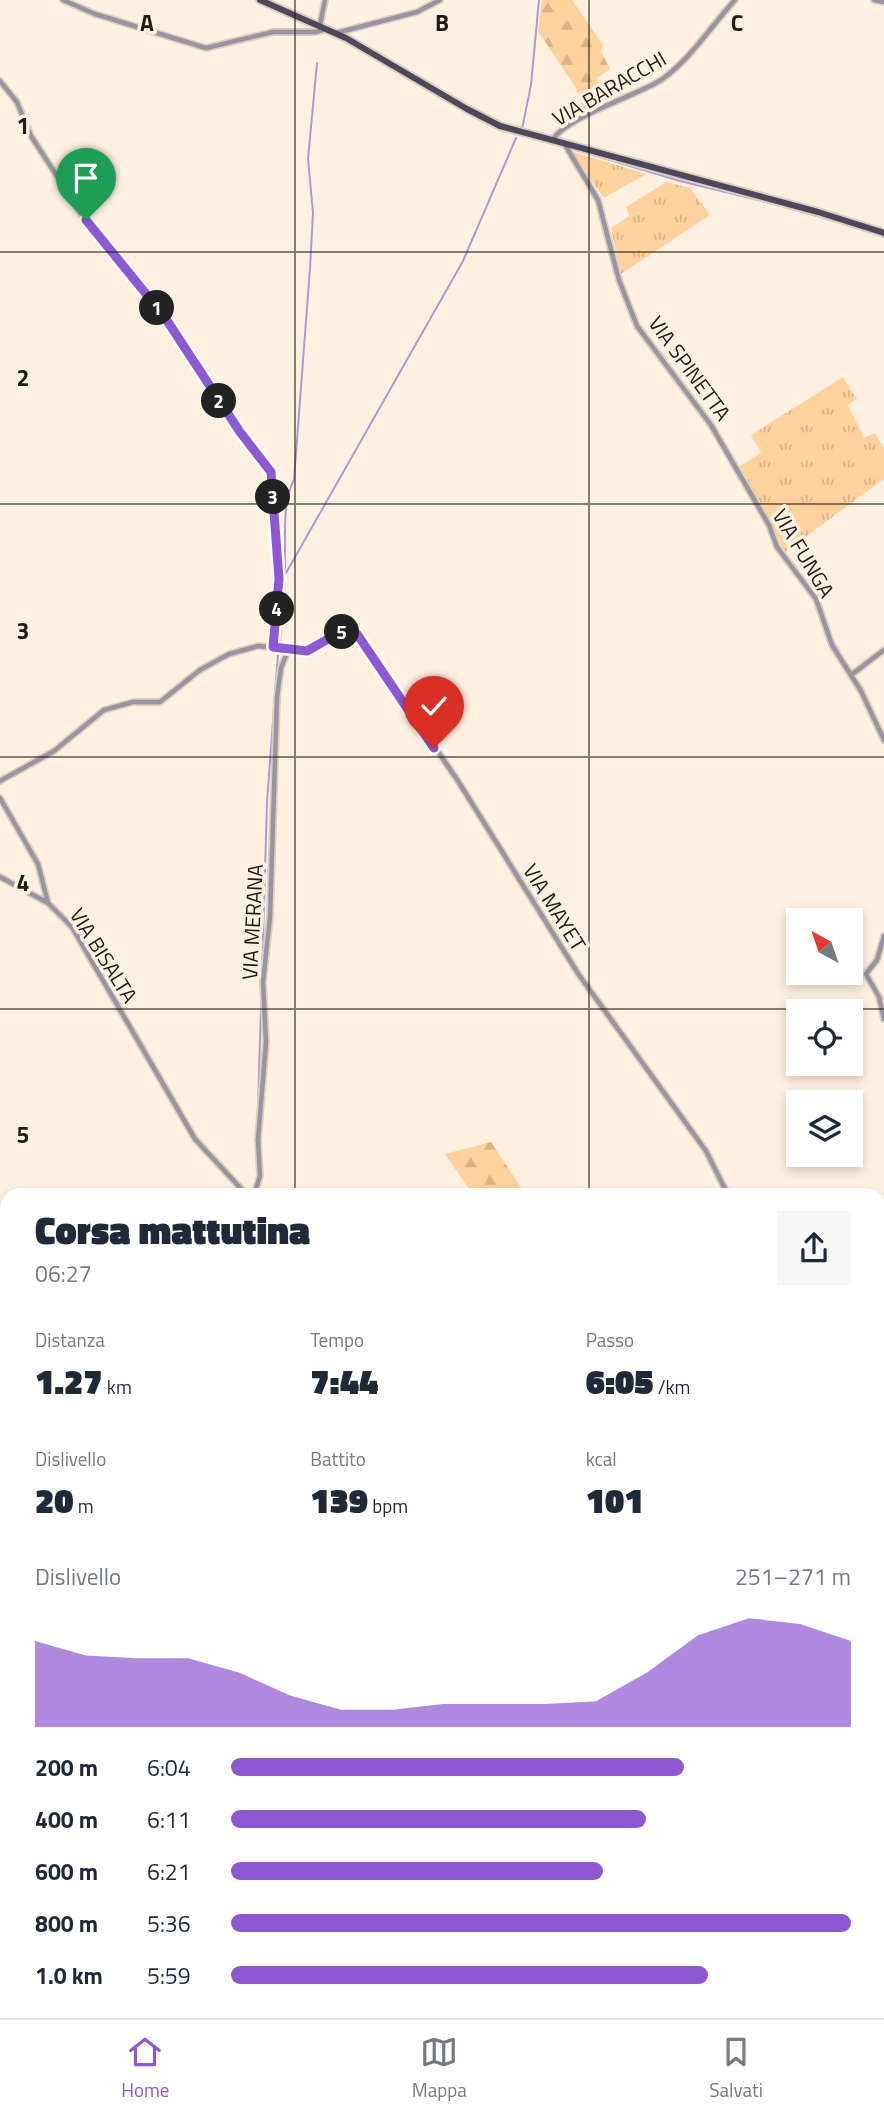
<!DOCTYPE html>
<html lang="it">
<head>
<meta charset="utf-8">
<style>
  body { margin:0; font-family:"Titillium Web",sans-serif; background:#f6f6f7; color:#1f2937; height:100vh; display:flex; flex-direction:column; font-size:26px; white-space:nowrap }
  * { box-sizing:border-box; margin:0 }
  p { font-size:23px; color:#747a83 }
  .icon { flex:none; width:38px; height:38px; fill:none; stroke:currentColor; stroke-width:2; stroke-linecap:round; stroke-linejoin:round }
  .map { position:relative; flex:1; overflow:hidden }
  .panel { position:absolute; left:0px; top:1188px; width:886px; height:831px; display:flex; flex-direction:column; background:#fff; border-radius:21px 21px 0 0; box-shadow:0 4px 10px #0003 }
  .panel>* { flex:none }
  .needle { width:46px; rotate:320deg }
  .buttons { position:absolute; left:786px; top:908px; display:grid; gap:14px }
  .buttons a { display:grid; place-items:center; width:77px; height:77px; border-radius:0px; background:#fff; box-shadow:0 4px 10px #0003; font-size:35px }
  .pin { position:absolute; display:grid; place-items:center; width:60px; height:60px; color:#fff; margin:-72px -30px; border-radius:50% 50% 50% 0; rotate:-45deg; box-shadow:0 0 7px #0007 }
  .pin .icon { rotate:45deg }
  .km { position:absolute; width:35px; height:35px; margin:-18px; border-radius:50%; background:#222; color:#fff; font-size:19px; line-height:35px; text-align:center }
  .round { display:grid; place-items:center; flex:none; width:74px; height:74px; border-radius:0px; background:#f6f6f7 }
  .head { display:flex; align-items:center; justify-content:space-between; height:119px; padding:0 35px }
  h1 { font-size:38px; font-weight:800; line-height:52px }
  .figures { display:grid; grid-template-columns:repeat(3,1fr); gap:10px; height:119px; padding:7px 35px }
  .figures div { display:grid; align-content:center }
  .figures b { font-size:35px; font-weight:800 }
  .figures small { font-size:19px; font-weight:400 }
  .figures p { font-size:19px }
  .chart { height:196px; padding:14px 35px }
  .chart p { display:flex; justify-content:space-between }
  .chart svg { width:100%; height:126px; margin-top:7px; fill:#8d58d1; opacity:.7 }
  ul { padding:0 35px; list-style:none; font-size:23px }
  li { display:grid; grid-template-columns:112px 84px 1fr; align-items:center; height:52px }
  li i { height:18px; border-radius:9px; background:#8d58d1 }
  .dock { display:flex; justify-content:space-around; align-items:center; height:98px; border-top:2px solid #e0e1e3; background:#fff; font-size:19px; color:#747a83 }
  .dock a { display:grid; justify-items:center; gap:4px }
  .dock .current { color:#8d58d1 }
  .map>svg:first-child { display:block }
  .grass { fill:url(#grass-tufts) }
  .forest { fill:url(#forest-firs) }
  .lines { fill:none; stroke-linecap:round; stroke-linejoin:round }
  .stream { stroke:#af99d5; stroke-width:2 }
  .canal { stroke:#af99d5; stroke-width:3.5 }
  .minor-casing { stroke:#dccfc1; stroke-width:8 }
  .major-casing { stroke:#dccfc1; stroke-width:10 }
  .minor { stroke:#9894a0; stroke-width:4.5 }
  .major { stroke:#4e475c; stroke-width:6 }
  .route-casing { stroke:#fff; stroke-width:14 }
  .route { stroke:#8d58d1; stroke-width:9 }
  .grid { fill:none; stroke:#231b12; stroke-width:2; stroke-opacity:0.55 }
  .labels { text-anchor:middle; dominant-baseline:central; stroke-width:7; stroke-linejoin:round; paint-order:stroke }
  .street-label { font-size:21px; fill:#231b12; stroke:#fff1e2 }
  .grid-label { font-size:23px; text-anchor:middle; font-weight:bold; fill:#231b12; stroke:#fff1e2; stroke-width:7; stroke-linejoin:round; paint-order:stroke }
</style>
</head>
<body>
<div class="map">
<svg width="884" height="2018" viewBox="0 0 884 2018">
  <defs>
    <pattern id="grass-tufts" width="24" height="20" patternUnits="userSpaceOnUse" patternTransform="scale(1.75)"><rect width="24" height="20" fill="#fed19d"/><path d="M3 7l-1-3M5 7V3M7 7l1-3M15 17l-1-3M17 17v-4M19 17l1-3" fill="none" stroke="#d9b386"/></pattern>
    <pattern id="forest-firs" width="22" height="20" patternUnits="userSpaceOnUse" patternTransform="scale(1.75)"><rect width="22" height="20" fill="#fed19d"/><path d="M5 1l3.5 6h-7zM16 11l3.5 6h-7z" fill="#d9b386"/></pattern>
  </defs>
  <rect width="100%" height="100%" fill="#fff1e2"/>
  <path class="grass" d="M570 151 646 174 604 198Z
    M666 182 690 188 710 215 621 274 611 228 629 216 626 207Z
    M843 377 857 399 848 405 864 438 875 433 884 448V479L785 552 738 467 761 453 751 435Z
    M671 2012 675 2018H544L542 2013Z"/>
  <path class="forest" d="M542 0H572L603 45 601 51 610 69 597 78 601 87 583 98 588 109 596 105 598 108 585 115 576 88 538 31Z
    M491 1142 526 1195H473L445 1154Z"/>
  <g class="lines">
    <path class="stream" d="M522 129 531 85 539 0
      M580 151 680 181 782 206
      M785 207 835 221
      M286 573 463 261 516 138
      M280 643C281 621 284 599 285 577 286 550 281 501 294 480L310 268 313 213 308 159 317 63
      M258 1108 267 802 278 654
      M257 1131V1177"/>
    <path class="canal" d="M878 1580 884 1572
      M208 2018 209 2014"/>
    <defs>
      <path id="minor" d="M63 0 95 14 206 48 273 32H316L326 29
        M874 0 884 2
        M320 25 325 0
        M336 33 417 12 440 0
        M0 81 17 102 31 136 81 213 164 316 240 432 271 473 279 579 273 647
        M553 139C569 116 636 96 661 80 689 61 712 25 735 0
        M564 143 598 200 619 280 637 326 711 425 769 525 777 547 816 599 832 645 861 691 884 740
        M851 675 884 650
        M0 781 54 751 104 710 133 702H160L200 670 229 654 258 646 307 651 342 631 357 633 458 781 579 975 706 1151 728 1195
        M0 798 38 864 48 903
        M0 877 48 903 72 927 195 1139 247 1195
        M884 936 877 960 866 974 879 997 884 1019
        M254 1195 260 1176 258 1140 266 1042 263 982 270 917 277 697 281 668 288 650
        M878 1436 884 1444
        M0 1546 7 1542
        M878 1575 884 1568
        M0 1620 7 1665
        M878 1859 884 1853
        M0 1873 7 1871
        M202 2012V2018
        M541 2012 543 2018
        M765 2012 766 2018
        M796 2012 800 2018
        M717 2018 725 2012"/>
      <path id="major" d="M260 0 346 38 467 109 500 126 818 212 884 233
        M0 1767 7 1781
        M136 2012 140 2018"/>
    </defs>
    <use href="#minor" class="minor-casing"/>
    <use href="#major" class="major-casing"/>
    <use href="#minor" class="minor"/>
    <use href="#major" class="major"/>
  </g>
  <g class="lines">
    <defs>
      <path id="route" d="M86 220 164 316 240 432 271 472 279 579 273 647 307 651 342 631 357 634 434 748"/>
    </defs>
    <use href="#route" class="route-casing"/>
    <use href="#route" class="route"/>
  </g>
  <path class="grid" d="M295 0V1195M589 0V1195M0 252H884M0 504H884M0 757H884M0 1009H884M0 1261H7M878 1261H884M0 1514H7M878 1514H884M0 1766H7M878 1766H884M295 2012V2018M589 2012V2018"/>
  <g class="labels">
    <g class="street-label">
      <text transform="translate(609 88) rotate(-30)">VIA BARACCHI</text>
      <text transform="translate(690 368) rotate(54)">VIA SPINETTA</text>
      <text transform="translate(804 553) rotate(59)">VIA FUNGA</text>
      <text transform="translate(555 907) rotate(58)">VIA MAYET</text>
      <text transform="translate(252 922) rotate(-87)">VIA MERANA</text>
      <text transform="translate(104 955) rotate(58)">VIA BISALTA</text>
    </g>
  </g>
  <g class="grid-label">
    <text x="147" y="31">A</text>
    <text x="442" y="31">B</text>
    <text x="737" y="31">C</text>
    <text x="23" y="134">1</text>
    <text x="23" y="386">2</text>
    <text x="23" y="639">3</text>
    <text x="23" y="891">4</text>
    <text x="23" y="1143">5</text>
  </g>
</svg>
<div class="buttons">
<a><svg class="needle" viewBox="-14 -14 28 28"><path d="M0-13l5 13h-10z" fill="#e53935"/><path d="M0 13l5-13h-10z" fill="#747a83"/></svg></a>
<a><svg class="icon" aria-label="locate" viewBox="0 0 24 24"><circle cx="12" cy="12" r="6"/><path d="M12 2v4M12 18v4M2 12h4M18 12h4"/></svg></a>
<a><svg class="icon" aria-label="layers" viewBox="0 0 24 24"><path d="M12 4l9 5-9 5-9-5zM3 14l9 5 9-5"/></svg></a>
</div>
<div class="pin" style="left:86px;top:220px;background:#1e9e55"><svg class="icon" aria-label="arrive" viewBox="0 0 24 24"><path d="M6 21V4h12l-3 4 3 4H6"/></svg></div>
<div class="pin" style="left:434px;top:748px;background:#d93025"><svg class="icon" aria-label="check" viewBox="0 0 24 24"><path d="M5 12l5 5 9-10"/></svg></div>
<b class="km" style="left:157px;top:308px">1</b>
<b class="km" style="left:219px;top:401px">2</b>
<b class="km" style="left:273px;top:497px">3</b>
<b class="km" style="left:277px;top:609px">4</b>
<b class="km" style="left:342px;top:632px">5</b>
<section class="panel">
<div class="head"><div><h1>Corsa mattutina</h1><p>06:27</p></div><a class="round"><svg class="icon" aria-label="share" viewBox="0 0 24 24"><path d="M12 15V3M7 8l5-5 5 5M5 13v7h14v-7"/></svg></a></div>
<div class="figures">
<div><p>Distanza</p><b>1.27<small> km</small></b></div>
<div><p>Tempo</p><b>7:44</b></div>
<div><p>Passo</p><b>6:05<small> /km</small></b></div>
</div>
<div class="figures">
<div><p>Dislivello</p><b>20<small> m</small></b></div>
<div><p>Battito</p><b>139<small> bpm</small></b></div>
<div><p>kcal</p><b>101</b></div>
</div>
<div class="chart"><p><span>Dislivello</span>251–271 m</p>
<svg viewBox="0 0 160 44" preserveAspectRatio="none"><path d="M0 44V14L10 19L20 20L30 20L40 25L50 33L60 38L70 38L80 36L90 36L100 36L110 35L120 25L130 12L140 6L150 8L160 14V44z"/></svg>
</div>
<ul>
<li><b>200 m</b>6:04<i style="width:73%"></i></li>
<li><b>400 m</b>6:11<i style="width:67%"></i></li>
<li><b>600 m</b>6:21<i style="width:60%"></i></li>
<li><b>800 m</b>5:36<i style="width:100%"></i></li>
<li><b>1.0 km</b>5:59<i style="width:77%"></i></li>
</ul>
</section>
</div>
<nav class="dock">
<a class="current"><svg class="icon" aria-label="home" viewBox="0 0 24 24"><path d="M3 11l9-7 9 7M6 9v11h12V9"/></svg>Home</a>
<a><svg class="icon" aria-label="map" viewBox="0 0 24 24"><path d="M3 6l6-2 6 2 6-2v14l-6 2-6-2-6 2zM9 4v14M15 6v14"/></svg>Mappa</a>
<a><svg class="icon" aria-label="saved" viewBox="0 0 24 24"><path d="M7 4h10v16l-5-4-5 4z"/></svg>Salvati</a>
</nav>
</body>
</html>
